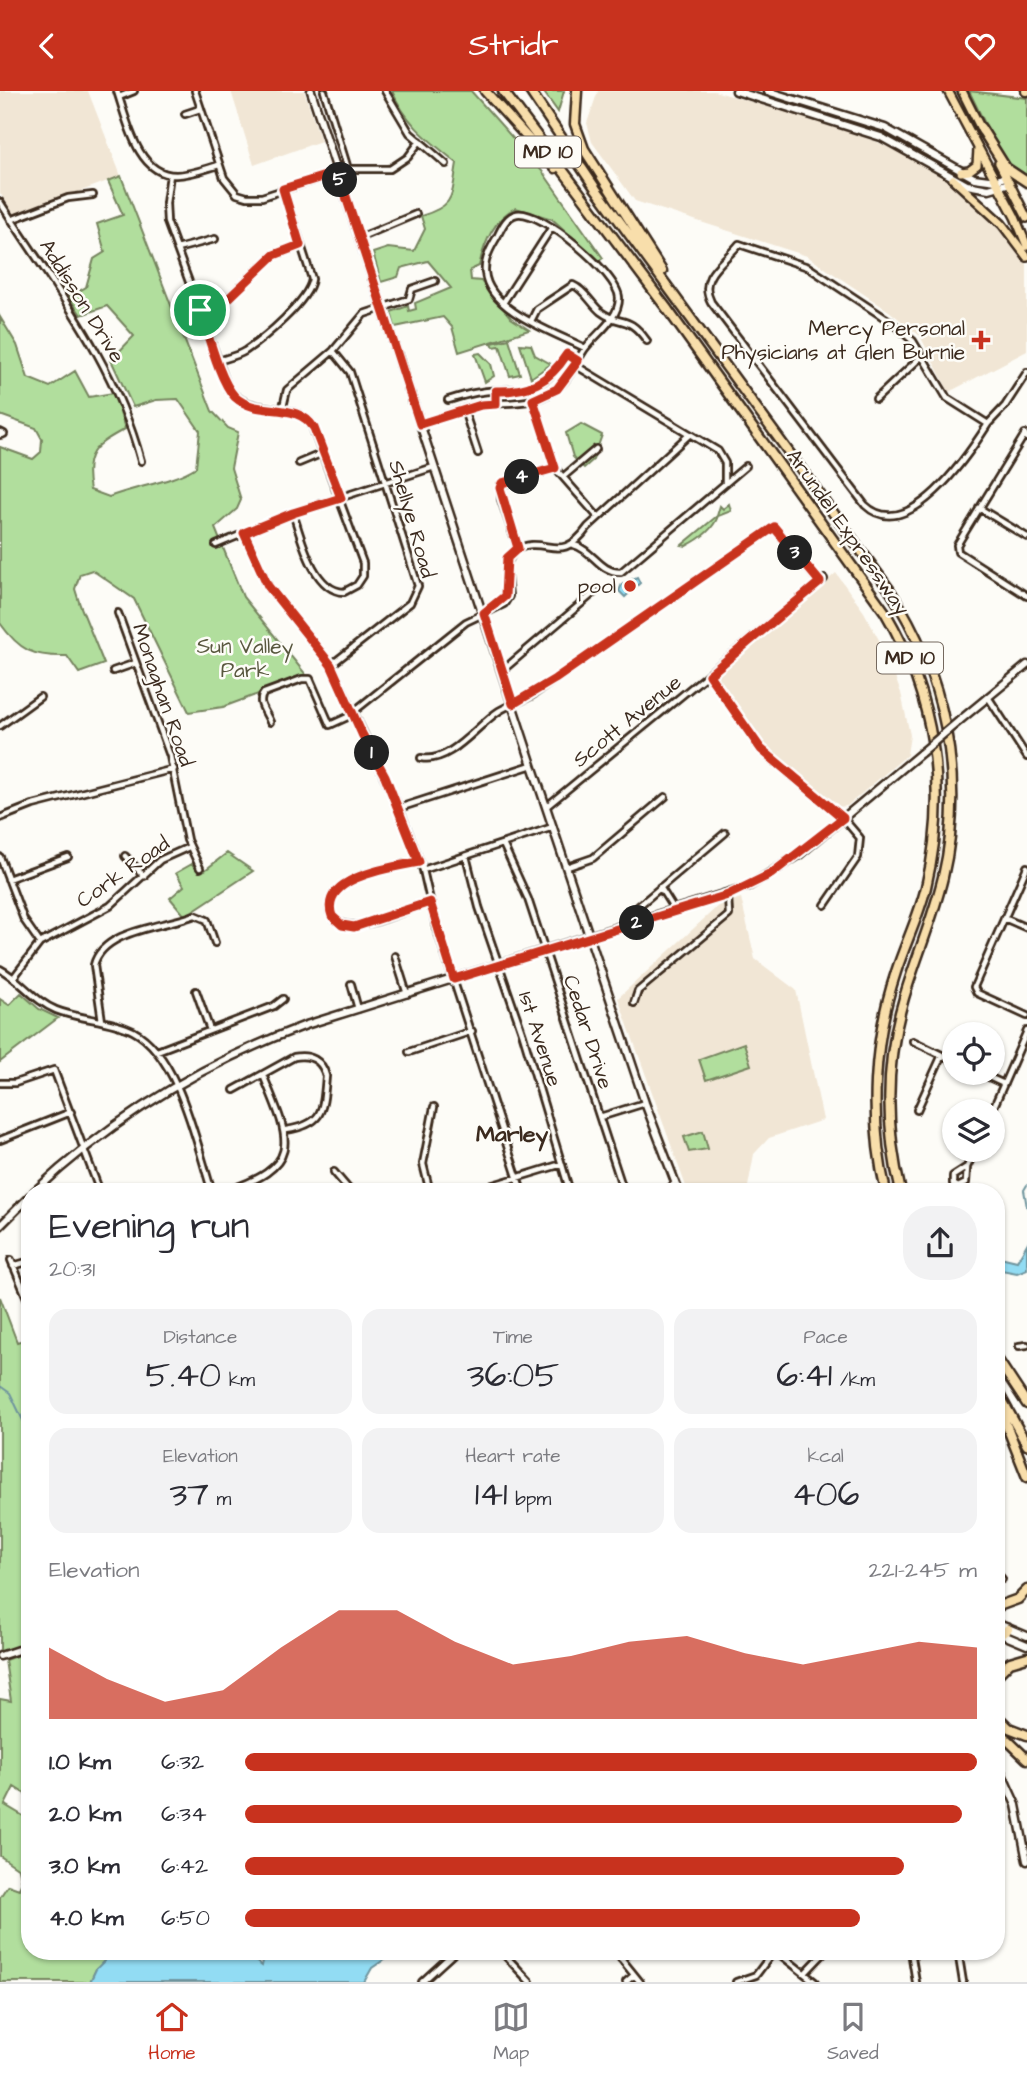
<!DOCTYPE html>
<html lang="en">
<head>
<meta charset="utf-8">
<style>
  body { margin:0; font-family:"Architects Daughter",sans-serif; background:#f2f2f3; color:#2b2b33; height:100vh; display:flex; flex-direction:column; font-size:26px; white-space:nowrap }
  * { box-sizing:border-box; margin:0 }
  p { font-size:23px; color:#7c7c81 }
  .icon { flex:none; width:38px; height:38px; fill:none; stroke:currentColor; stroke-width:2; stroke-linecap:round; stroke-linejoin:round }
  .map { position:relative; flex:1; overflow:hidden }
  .details { position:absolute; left:21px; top:1092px; width:984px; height:777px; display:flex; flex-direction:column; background:#fff; border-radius:28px; box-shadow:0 2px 5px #0004 }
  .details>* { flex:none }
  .fabs { position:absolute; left:942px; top:931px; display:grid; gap:14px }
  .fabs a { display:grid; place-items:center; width:63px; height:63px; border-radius:50%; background:#fff; box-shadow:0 2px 5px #0004; font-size:35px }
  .pin { position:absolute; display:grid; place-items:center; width:60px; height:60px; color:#fff; margin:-30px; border:4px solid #fff; border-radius:50%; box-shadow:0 2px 7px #0007 }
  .km { position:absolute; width:35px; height:35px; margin:-18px; border-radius:50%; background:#222; color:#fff; font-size:19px; line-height:35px; text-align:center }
  .round { display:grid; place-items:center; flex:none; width:74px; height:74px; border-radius:28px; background:#f2f2f3 }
  .overview { display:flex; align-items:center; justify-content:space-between; height:119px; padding:0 28px }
  h1 { font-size:38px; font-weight:600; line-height:52px }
  .stats { display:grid; grid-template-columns:repeat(3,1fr); gap:10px; height:119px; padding:7px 28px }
  .stats div { display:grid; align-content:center; border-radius:18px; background:#f2f2f3; text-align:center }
  .stats b { font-size:35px; font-weight:600 }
  .stats small { font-size:19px; font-weight:400 }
  .stats p { font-size:19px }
  .chart { height:196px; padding:14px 28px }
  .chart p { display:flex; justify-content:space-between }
  .chart svg { width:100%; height:126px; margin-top:7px; fill:#c8321e; opacity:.7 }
  ul { padding:0 28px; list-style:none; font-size:23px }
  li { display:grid; grid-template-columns:112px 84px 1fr; align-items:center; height:52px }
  li i { height:18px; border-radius:9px; background:#c8321e }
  header { display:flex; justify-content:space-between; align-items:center; height:91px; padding:0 28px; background:#c8321e; color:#fff; font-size:32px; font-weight:600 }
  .tabs { display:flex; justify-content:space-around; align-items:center; height:98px; border-top:2px solid #e1e1e2; background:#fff; font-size:19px; color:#7c7c81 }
  .tabs a { display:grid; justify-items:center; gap:4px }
  .tabs .on { color:#c8321e }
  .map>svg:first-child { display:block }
  .built { fill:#f1e6d5 }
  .green { fill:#b1de9d; stroke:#76845e; stroke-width:2 }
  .water { fill:#92dcf3; stroke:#6f959e; stroke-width:2 }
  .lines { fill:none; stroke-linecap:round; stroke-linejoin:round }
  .stream { stroke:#6f959e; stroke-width:2 }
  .street-casing { stroke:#3b2a1e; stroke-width:10 }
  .secondary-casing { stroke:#3b2a1e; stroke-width:11 }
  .primary-casing { stroke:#3b2a1e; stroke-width:12 }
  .highway-casing { stroke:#3b2a1e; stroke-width:13 }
  .street { stroke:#fdfcf7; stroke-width:4.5 }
  .secondary { stroke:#fdfcf7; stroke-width:6 }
  .primary { stroke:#f8deab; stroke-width:7 }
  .highway { stroke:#f8deab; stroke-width:8 }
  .secondary-bridge-casing { stroke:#3b2a1e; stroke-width:11; stroke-linecap:butt }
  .secondary-bridge { stroke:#fdfcf7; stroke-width:6 }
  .route-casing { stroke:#fff; stroke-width:14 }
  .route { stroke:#c8321e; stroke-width:9 }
  .poi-dot { fill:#c8321e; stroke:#fdfcf7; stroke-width:2.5 }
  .labels { text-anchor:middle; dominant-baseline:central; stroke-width:5; stroke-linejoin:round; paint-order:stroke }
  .shield { fill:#fdfcf7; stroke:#75695f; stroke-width:2 }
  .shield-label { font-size:19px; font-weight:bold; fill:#3b2a1e }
  .street-label { font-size:21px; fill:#3b2a1e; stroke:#fdfcf7 }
  .poi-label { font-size:21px; fill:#3b2a1e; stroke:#fdfcf7; text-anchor:end }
  .park-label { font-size:21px; fill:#58573e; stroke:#fdfcf7 }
  .neighbourhood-label { font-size:23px; font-weight:bold; fill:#3b2a1e; stroke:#fdfcf7 }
</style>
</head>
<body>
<header><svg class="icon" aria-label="back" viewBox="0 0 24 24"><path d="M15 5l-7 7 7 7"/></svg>Stridr<svg class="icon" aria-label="heart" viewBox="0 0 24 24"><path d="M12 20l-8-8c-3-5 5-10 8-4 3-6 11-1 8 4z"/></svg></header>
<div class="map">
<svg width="1027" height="1891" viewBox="0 0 1027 1891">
  <rect width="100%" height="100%" fill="#fdfcf7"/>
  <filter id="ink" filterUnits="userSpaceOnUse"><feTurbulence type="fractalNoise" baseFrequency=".0143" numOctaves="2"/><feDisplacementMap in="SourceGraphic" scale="14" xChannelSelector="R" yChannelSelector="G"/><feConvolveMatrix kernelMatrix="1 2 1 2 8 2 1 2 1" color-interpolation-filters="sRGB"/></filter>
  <g filter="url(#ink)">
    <path class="built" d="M0 0H88L121 85 15 125 0 102Z
      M231 0H304L321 50 254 74Z
      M598 0H714L855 41 917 69 953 93 984 121 1022 164 1027 173V260L949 301 920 245 889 220 807 165 635 110 592 51 587 32Z
      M836 482 864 521 885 560 901 602 910 644 907 664 847 715 838 716 771 662 753 642 717 587 720 581Z
      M741 807 755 868 796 899 823 1029 769 1047 754 1063 747 1101H688L618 907 718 815Z"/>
    <path class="green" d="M392 0H471L542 80 603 167 599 170 552 128 516 117C495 126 484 152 479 175L470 179 471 189 481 190 511 227 529 239 459 261 452 236 443 226 395 236 391 221 408 215 409 220 416 218 415 212 451 197 428 170 401 177 398 186 381 191 373 162 388 157 414 160 425 138 421 125C456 114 451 106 457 72 430 50 406 33 392 0Z
      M543 0H564L558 21Z
      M969 0 1027 7V87C1003 78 981 23 969 0Z
      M121 85 212 320 228 337 238 341 231 377 241 409 237 418 215 437 243 506 307 585 223 616 189 621 134 508 92 479 80 483 75 498 80 514 104 573 79 582 67 565C33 566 20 560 0 532V356L33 368 41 361 42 348 36 337 0 324V226L17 254 28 287 50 296 75 280 89 306 114 302 125 338C94 355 83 362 90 399L109 406C137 395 173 391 196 376L200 340 178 308 156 309 133 316 111 269 134 245 107 215 81 224 69 206 86 196 94 168 105 161 97 133 123 124 108 90Z
      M509 248 520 283 510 285 500 255 494 256 492 252Z
      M520 253 531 254 535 264 551 273 531 287Z
      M480 262 491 273 494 285 485 291 475 263Z
      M581 333 602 344 593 369 584 377 573 366 566 342Z
      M729 413 731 420 718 425C713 439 700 448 686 455L682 454 717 425 720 415 723 418Z
      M227 762 253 780 185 825 170 807 184 795 176 782 192 773 198 780 205 779Z
      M21 902 39 918 58 927 0 971V908L9 914Z
      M744 952 751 974 706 989 699 968Z
      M703 1040 708 1058 689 1061 684 1046Z
      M0 1206 17 1251 30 1247V1551L0 1561Z
      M30 1560V1706L14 1696 5 1714 30 1729V1860H128L96 1878 90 1891H0V1806L8 1794 19 1798 22 1791 19 1778 0 1765V1608L11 1610 5 1569Z"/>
    <path class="water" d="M637 486 640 492 625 506 619 500 622 493Z
      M1027 1153V1178L1017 1182 996 1178V1165L1017 1170Z
      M128 1860H242L262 1875 265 1860H397L372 1877 364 1891H90L96 1878 110 1864Z"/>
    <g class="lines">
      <path class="stream" d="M1027 1094 1024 1099 1027 1116
        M0 1295 10 1302 30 1344"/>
      <defs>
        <path id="street" d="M117 0C127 29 137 84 176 84 190 84 205 78 219 74
          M195 0 224 87 237 103 247 106H262L348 78H390L408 66 420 50
          M324 0 348 78
          M385 0 410 42 446 73
          M119 6 134 0
          M185 23 200 18
          M170 84 166 112 167 131 228 297C250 327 289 308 311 332L363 472V485L357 494 344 501C313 500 301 446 293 422
          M0 111C55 197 114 269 141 370
          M11 129 68 107 93 104
          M359 147 416 123
          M739 153 808 176 891 231 913 250 947 307 988 333C969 363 908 455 865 414L711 211C697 185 725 171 739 153Z
          M177 158 215 148
          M503 212 552 136
          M200 219 227 208 274 164 301 154
          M531 230 537 218 573 194C585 199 591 213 601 221 621 236 627 222 647 250
          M218 270C227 267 237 265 245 260 263 248 309 210 312 188L283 98
          M575 274 718 360 725 372V391
          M876 308 922 265
          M448 309C459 306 470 302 481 301 524 295 540 307 567 263L578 270
          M533 309 555 377 598 426
          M464 319 478 362
          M282 320 287 299 333 260 364 223 409 208 412 198 435 190
          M420 333C440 327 460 318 481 314 504 310 526 315 548 303 567 294 573 276 584 259 595 243 619 229 619 207 618 183 542 119 517 123 506 125 501 138 497 146 491 156 484 168 485 181 488 220 556 242 585 257
          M988 333 1005 315 1027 281
          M0 341 4 343 0 344
          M1027 347 1025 343 957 454 958 461 1027 505
          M299 372 323 362
          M563 386 596 358
          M979 417 1027 446
          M244 442 268 495 331 574 399 717 423 779 436 835 522 1101
          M216 454 293 422 434 376
          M574 454C593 459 600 482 621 481L746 375
          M518 457 501 408V394L555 377
          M488 519 503 509 508 499
          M118 522 170 665 187 749 200 777
          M331 574 410 512 418 495 350 281 333 260
          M503 579 596 500
          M113 580 136 572
          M709 584 761 658 843 727 860 747 858 766 825 814
          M988 606 1027 666
          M352 622 466 531 504 513 509 505 506 474 514 460C545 441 559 477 588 436L690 343
          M270 631C266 620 256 612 264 602L302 588H310L330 634 352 624
          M0 635 40 606
          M421 667C450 673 477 634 499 620 510 613 523 610 534 603L774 436 819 491
          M547 715 824 488
          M399 717 532 674
          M0 727 33 714 174 678
          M503 753 528 808 624 1101
          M125 765 144 785
          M466 765 479 816 523 944 570 1101
          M0 766 24 829 40 852
          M419 771C392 776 326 784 330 821 345 853 404 818 430 811
          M567 776 593 767 665 706
          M1027 776 974 896 977 902 1027 925
          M423 779 553 736
          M8 788 68 766
          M660 796 675 820
          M628 824 725 742
          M1004 827 1027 837
          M395 865 407 903
          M0 878C21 889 34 910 56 919 81 929 109 928 133 940 179 964 197 1055 212 1101
          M14 886 40 852 110 815 160 769 189 756
          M351 893 358 918
          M196 900 210 939
          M634 912 638 900 729 824 728 804
          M102 930 94 874C103 838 165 836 195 824L207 829 215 852
          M913 950 954 970
          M157 960 274 915 283 908
          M409 961 472 940
          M980 982 1004 993
          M0 992H15L54 979 100 1101
          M234 999 294 966C310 963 322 969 326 985 323 1020 324 1033 286 1039
          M917 1019 942 964
          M992 1020 1027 940
          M600 1026 645 1012
          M0 1049 71 1021
          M967 1076 953 1085V1093L958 1096 966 1092 967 1076 975 1059
          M334 1081 351 1101
          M223 1101C304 1075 291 1051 263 984
          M430 1101 423 1073 434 1016
          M470 1101 562 1073
          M11 1169 30 1214
          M13 1175 30 1170
          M1019 1255 1027 1254
          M996 1481 1002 1488
          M501 1860 530 1891
          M615 1860 640 1891
          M776 1860 815 1891
          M911 1860 916 1891
          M958 1860 963 1891
          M621 1868 630 1860
          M806 1881 826 1860
          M422 1891 456 1860
          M626 1891 634 1884
          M736 1891 756 1884 774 1860"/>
        <path id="secondary" d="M311 0 532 674 645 1012 679 1101
          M736 0 881 46 967 94 989 98 1010 92
          M767 0 885 37 974 87 996 90 1006 85
          M959 630 1027 574
          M34 1101C114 1026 203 972 306 934L749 795 799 764 921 662
          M666 1101 675 1093
          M0 1135 30 1105
          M996 1532 1027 1545
          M996 1541 1027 1554
          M0 1565 30 1555
          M996 1670 1016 1714 1027 1770"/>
        <path id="primary" d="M948 0 1015 126 1027 155
          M962 0 982 40
          M999 72 1027 127
          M961 81 969 80 977 74 978 58
          M953 88 1002 133 1027 166"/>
        <path id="highway" d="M485 0 555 77
          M503 0 668 219 885 521C935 606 949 700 926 796 919 825 905 853 896 881 873 950 869 1030 886 1101
          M530 0 596 98 889 498C945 583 966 687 943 786 933 828 916 866 904 907 885 971 885 1036 901 1101
          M577 0 575 33 584 58 662 180
          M1026 0H1027
          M981 37 1006 77 1027 91
          M996 1266 1027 1313
          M996 1298 1027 1354
          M996 1308 1027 1386
          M996 1516 1018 1508 1027 1499
          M996 1547 1008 1538
          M996 1585 1010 1571 1027 1566
          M996 1624 1009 1637 1027 1644
          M996 1638 1027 1668"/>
      </defs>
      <use href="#street" class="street-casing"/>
      <use href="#secondary" class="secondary-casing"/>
      <use href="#primary" class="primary-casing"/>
      <use href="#highway" class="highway-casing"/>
      <use href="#street" class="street"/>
      <use href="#secondary" class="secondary"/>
      <use href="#primary" class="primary"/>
      <use href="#highway" class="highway"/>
      <defs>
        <path id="secondary-bridge" d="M921 662 959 630"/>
      </defs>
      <use href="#secondary-bridge" class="secondary-bridge-casing"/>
      <use href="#secondary-bridge" class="secondary-bridge"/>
    </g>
  </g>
  <g class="lines" filter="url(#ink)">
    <defs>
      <path id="route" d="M338 81 420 333 481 314 496 313V300C529 301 549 291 567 263L578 270 557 298 533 309 555 377 502 392 500 397 518 457 507 467 505 505 484 522 513 613 555 588 774 436 820 491 709 584 761 658 843 727 771 783 728 804 454 888 430 811 354 836 342 834 332 825C318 786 393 776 419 771L385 685 362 643 331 574 268 495 244 442 293 422 341 407 314 337C297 309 258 327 235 306 219 289 208 242 200 219L228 208 274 164 300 154 283 98Z"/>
    </defs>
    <use href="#route" class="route-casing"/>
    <use href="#route" class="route"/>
  </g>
  <g class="poi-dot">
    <path d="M977.5 238.5h7v7h7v7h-7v7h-7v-7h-7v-7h7z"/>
    <circle cx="630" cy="495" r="7"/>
  </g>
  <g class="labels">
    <g class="shield">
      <rect x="515" y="45.5" width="66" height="31" rx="5"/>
      <rect x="877" y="551.5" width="66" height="31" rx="5"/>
    </g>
    <g class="shield-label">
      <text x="548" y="61">MD 10</text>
      <text x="910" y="567">MD 10</text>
    </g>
    <g class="street-label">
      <text transform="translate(82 210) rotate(58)">Addisson Drive</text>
      <text transform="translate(412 428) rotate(74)">Shellye Road</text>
      <text transform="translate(848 441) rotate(55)">Arundel Expressway</text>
      <text transform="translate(163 604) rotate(71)">Monaghan Road</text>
      <text transform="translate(627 630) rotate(-39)">Scott Avenue</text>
      <text transform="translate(123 781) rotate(-35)">Cork Road</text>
      <text transform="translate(588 941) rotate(72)">Cedar Drive</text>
      <text transform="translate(540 948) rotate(72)">1st Avenue</text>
    </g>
    <g class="poi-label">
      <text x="965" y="237">Mercy Personal<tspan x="965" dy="24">Physicians at Glen Burnie</tspan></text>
      <text x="616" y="495">pool</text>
    </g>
    <g class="park-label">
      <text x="245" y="555">Sun Valley<tspan x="245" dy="24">Park</tspan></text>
    </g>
    <g class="neighbourhood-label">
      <text x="512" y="1043">Marley</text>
    </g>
  </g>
</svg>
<div class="fabs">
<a><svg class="icon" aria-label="locate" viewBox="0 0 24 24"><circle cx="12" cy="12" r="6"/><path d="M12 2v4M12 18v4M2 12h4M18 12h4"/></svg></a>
<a><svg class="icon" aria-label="layers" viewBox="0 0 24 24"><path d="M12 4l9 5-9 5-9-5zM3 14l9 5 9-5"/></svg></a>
</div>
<div class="pin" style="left:200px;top:219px;background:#1e9e55"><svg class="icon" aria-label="arrive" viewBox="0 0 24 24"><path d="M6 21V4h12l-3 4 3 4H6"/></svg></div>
<b class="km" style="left:372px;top:662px">1</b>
<b class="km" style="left:637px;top:832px">2</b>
<b class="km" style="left:795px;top:462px">3</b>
<b class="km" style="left:522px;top:386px">4</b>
<b class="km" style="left:340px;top:89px">5</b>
<section class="details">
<div class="overview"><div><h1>Evening run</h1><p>20:31</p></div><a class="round"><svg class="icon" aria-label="share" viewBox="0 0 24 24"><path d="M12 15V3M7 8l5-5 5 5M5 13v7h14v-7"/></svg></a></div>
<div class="stats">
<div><p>Distance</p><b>5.40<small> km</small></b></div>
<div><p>Time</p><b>36:05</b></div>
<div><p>Pace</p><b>6:41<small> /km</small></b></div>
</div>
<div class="stats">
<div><p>Elevation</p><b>37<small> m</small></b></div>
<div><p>Heart rate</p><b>141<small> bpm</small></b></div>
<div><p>kcal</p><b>406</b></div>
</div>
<div class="chart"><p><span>Elevation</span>221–245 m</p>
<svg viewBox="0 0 160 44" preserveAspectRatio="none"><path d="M0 44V19L10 30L20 38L30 34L40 19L50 6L60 6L70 17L80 25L90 22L100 17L110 15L120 21L130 25L140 21L150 17L160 19V44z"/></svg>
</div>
<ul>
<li><b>1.0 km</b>6:32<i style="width:100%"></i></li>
<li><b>2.0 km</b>6:34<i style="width:98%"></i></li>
<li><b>3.0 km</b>6:42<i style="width:90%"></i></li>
<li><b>4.0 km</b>6:50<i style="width:84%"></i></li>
</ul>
</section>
</div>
<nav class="tabs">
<a class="on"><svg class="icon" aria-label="home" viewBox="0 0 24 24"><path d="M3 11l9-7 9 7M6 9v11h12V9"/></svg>Home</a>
<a><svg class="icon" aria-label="map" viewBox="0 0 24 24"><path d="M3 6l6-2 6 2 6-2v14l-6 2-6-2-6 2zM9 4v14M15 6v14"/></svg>Map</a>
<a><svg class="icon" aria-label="saved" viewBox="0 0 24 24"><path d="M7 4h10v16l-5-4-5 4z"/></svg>Saved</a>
</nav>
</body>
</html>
